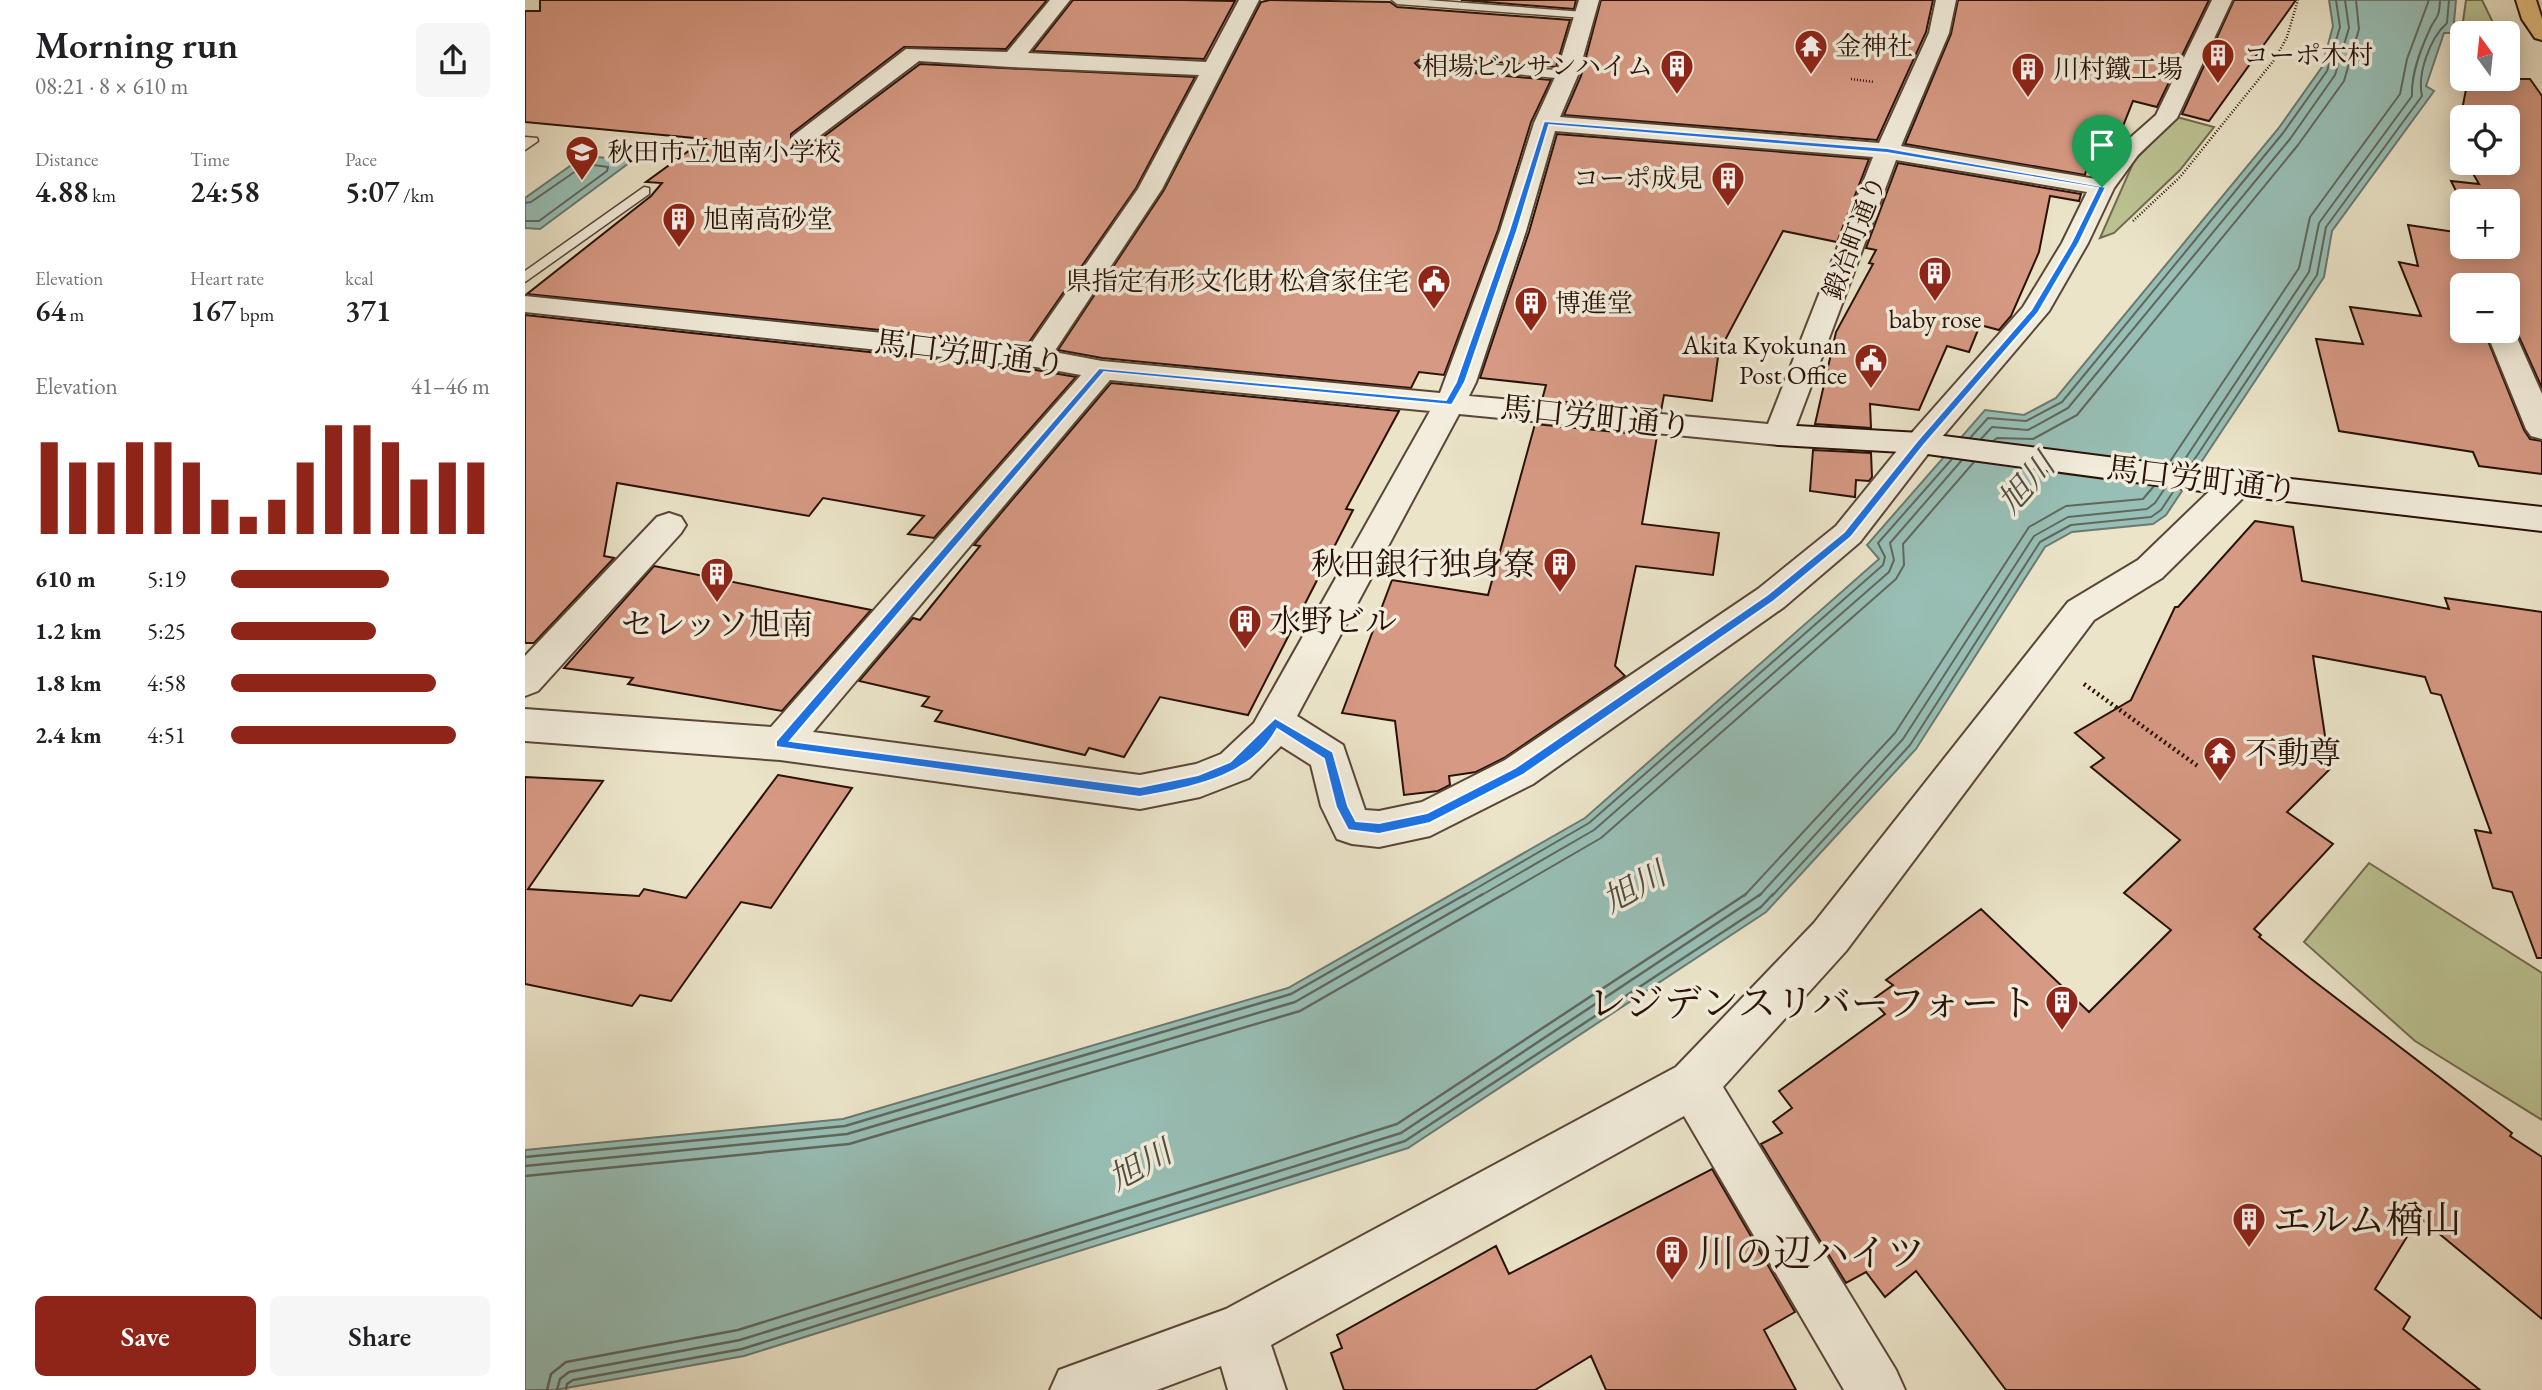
<!DOCTYPE html>
<html lang="en">
<head>
<meta charset="utf-8">
<style>
  body { margin:0; font-family:"EB Garamond","Noto Serif JP",serif; background:#f6f6f6; color:#202124; height:100vh; display:flex; flex-direction:column; font-size:26px; white-space:nowrap }
  * { box-sizing:border-box; margin:0 }
  p { font-size:23px; color:#757577 }
  .icon { flex:none; width:38px; height:38px; fill:none; stroke:currentColor; stroke-width:2; stroke-linecap:round; stroke-linejoin:round }
  .map { position:relative; flex:1; overflow:hidden }
  .details { display:flex; flex-direction:column; background:#fff; width:525px }
  .details>* { flex:none }
  .needle { width:46px; rotate:345deg }
  .tools { position:absolute; left:1925px; top:21px; display:grid; gap:14px }
  .tools a { display:grid; place-items:center; width:70px; height:70px; border-radius:10px; background:#fff; box-shadow:0 4px 18px #0003; font-size:35px }
  .pin { position:absolute; display:grid; place-items:center; width:60px; height:60px; color:#fff; margin:-72px -30px; border-radius:50% 50% 50% 0; rotate:-45deg; box-shadow:0 0 7px #0007 }
  .pin .icon { rotate:45deg }
  .round { display:grid; place-items:center; flex:none; width:74px; height:74px; border-radius:10px; background:#f6f6f6 }
  .head { display:flex; align-items:center; justify-content:space-between; height:119px; padding:0 35px }
  h1 { font-size:38px; font-weight:600; line-height:52px }
  .stats { display:grid; grid-template-columns:repeat(3,1fr); gap:10px; height:119px; padding:7px 35px }
  .stats div { display:grid; align-content:center }
  .stats b { font-size:30px; font-weight:600 }
  .stats small { font-size:19px; font-weight:400 }
  .stats p { font-size:19px }
  .chart { height:196px; padding:14px 35px }
  .chart p { display:flex; justify-content:space-between }
  .chart svg { width:100%; height:126px; margin-top:7px; stroke:#8f2418; stroke-width:6 }
  .primary-button { display:flex; gap:14px; margin-top:auto; padding:14px 35px }
  .primary-button a { flex:1; height:80px; border-radius:10px; background:#8f2418; color:#fff; font-size:28px; font-weight:600; line-height:80px; text-align:center }
  .primary-button a+a { background:#f6f6f6; color:#202124 }
  ul { padding:0 35px; list-style:none; font-size:23px }
  li { display:grid; grid-template-columns:112px 84px 1fr; align-items:center; height:52px }
  li i { height:18px; border-radius:9px; background:#8f2418 }
  main { display:flex; flex:1; min-height:0 }
  .map>svg:first-child { display:block }
  .green { fill:#bcc393; stroke:#726a4d; stroke-width:2 }
  .water { fill:#98bfb6; stroke:#6c7970; stroke-width:2 }
  .lines { fill:none; stroke-linecap:round; stroke-linejoin:round }
  .shore-far1 { stroke:#60685e; stroke-width:2 }
  .shore { stroke:#60685e; stroke-width:2.5 }
  .building { fill:#d69983; stroke:#291107; stroke-width:2 }
  .lane-casing { stroke:#5a4638; stroke-width:3 }
  .street-casing { stroke:#5a4638; stroke-width:4 }
  .secondary-casing { stroke:#291107; stroke-width:4 }
  .primary-casing { stroke:#291107; stroke-width:4 }
  .path-far1 { stroke:#291107; stroke-width:2.5; stroke-dasharray:1 2; stroke-linecap:butt }
  .path { stroke:#291107; stroke-width:4.5; stroke-dasharray:2 3.5; stroke-linecap:butt }
  .lane { fill:#f2eddc; fill-rule:evenodd }
  .street { fill:#f2eddc; fill-rule:evenodd }
  .secondary { fill:#f2eddc; fill-rule:evenodd }
  .primary { fill:#e6c284; fill-rule:evenodd }
  .route { fill:#1a73e8; stroke:#fff; stroke-width:2; fill-rule:evenodd }
  .labels { text-anchor:middle; dominant-baseline:central; stroke-width:7; stroke-linejoin:round; paint-order:stroke }
  .far-poi-label { font-size:26px; fill:#291107; stroke:#f2eddc; text-anchor:start }
  .far-street-label { font-size:26px; fill:#291107; stroke:#f2eddc }
  .street-label { font-size:32px; fill:#291107; stroke:#f2eddc }
  .poi-label { font-size:32px; fill:#291107; stroke:#f2eddc; text-anchor:start }
  .water-label { font-size:33px; font-style:italic; fill:#504e44; stroke:#f2eddc }
  .near-poi-label { font-size:38px; fill:#291107; stroke:#f2eddc; text-anchor:start }
</style>
</head>
<body>
<main>
<section class="details">
<div class="head"><div><h1>Morning run</h1><p>08:21 · 8 × 610 m</p></div><a class="round"><svg class="icon" aria-label="share" viewBox="0 0 24 24"><path d="M12 15V3M7 8l5-5 5 5M5 13v7h14v-7"/></svg></a></div>
<div class="stats">
<div><p>Distance</p><b>4.88<small> km</small></b></div>
<div><p>Time</p><b>24:58</b></div>
<div><p>Pace</p><b>5:07<small> /km</small></b></div>
</div>
<div class="stats">
<div><p>Elevation</p><b>64<small> m</small></b></div>
<div><p>Heart rate</p><b>167<small> bpm</small></b></div>
<div><p>kcal</p><b>371</b></div>
</div>
<div class="chart"><p><span>Elevation</span>41–46 m</p>
<svg viewBox="0 0 160 44" preserveAspectRatio="none"><path d="M5 44V12M15 44V19M25 44V19M35 44V12M45 44V12M55 44V19M65 44V32M75 44V38M85 44V32M95 44V19M105 44V6M115 44V6M125 44V12M135 44V25M145 44V19M155 44V19"/></svg>
</div>
<ul>
<li><b>610 m</b>5:19<i style="width:61%"></i></li>
<li><b>1.2 km</b>5:25<i style="width:56%"></i></li>
<li><b>1.8 km</b>4:58<i style="width:79%"></i></li>
<li><b>2.4 km</b>4:51<i style="width:87%"></i></li>
</ul>
<div class="primary-button"><a>Save</a><a>Share</a></div>
</section>
<div class="map">
<svg width="2017" height="1390" viewBox="0 0 2017 1390">
  <rect width="100%" height="100%" fill="#ebe4c9"/>
  <filter id="stains"><feTurbulence type="fractalNoise" baseFrequency=".00286" numOctaves="4"/><feColorMatrix values="0 0 0 0 .2 0 0 0 0 .09 0 0 0 0 .02 0 0 0 .5 -.17"/></filter>
  <radialGradient id="worn" r=".72"><stop offset=".6" stop-color="#630" stop-opacity="0"/><stop offset="1" stop-color="#630" stop-opacity=".3"/></radialGradient>
  <path class="green" d="M1941 0H1957L1973 33H1937L1935 43Z
    M1652 117 1689 127 1655 170 1589 233 1575 238 1609 161Z
    M1844 863 2017 973V1120L1890 1041 1779 942Z"/>
  <path class="water" d="M1804 0H1931L1928 33H1919L1901 86 1909 91 1807 231 1799 277 1641 515 1628 524 1547 532 1520 547 1391 749 1241 912 883 1148 219 1356 30 1390H0V1150L318 1119 763 988 1060 818 1354 559 1342 545 1460 410 1499 415 1531 398 1753 129 1797 67 1808 26Z
    M59 156 108 160 15 229 0 228V198Z"/>
  <g class="lines">
    <path class="shore-far1" d="M0 203 6 202 61 164 83 167 82 171 14 221H0
      M1445 438 1463 418 1501 421 1537 402 1758 133 1802 71 1815 27 1811 0
      M1456 439 1467 427 1503 430 1543 408 1765 139 1810 75 1824 28 1820 0
      M1468 441 1472 438 1508 439 1552 415 1773 145 1819 81 1834 29 1831 0
      M1644 463 1774 268 1785 217 1875 94 1882 59 1904 0
      M1656 465 1784 272 1794 223 1887 96C1886 74 1895 51 1904 31 1911 14 1914 22 1915 0
      M1665 466 1792 275 1801 227 1897 96C1892 74 1905 38 1922 23L1924 0
      M938 896 1064 823 1358 565 1360 557 1353 543 1427 459
      M955 896 1069 830 1364 572 1369 560 1365 543 1437 460
      M976 896 1076 838 1371 579 1379 565 1378 544 1449 462
      M1219 896 1370 733 1504 527 1541 506 1618 499 1629 486
      M1234 896 1378 739 1509 536 1543 517 1622 509 1630 503 1640 488
      M1247 896 1385 745 1515 542 1546 525 1626 517 1636 510 1650 489"/>
    <path class="shore" d="M0 1157 320 1126 766 994 941 894
      M0 1166 322 1134 770 1002 958 894
      M0 1176 324 1144 775 1011 979 894
      M22 1390 26 1374 41 1362 213 1330 872 1124 1221 894
      M32 1390 35 1379 44 1372 215 1340 876 1133 1236 894
      M41 1390 42 1384 48 1380 217 1349 880 1141 1236 907 1248 894"/>
  </g>
  <path class="building" d="M15 0H522L481 49 379 47 266 134V138L272 144 290 143 395 64 670 77 611 188 502 345 2 294 126 196 137 183 121 182 180 139 0 122V11H15Z
    M548 0H658L710 1 679 59 508 51Z
    M745 0 865 2 872 7 1045 20 1031 67 899 56 890 63 895 68 1026 80 1006 122 973 230 919 375 894 372 886 388 577 358 533 350 639 190 736 2Z
    M936 0H1051L1049 9Z
    M1076 0H1408L1401 32 1352 140 1039 115 1056 76Z
    M1433 0H1684L1632 107 1608 101 1596 131 1572 126 1560 175 1380 144 1426 34Z
    M1709 0H1771L1684 121 1657 114Z
    M1943 79H2005L2017 96V388L1991 330 1983 322V285H1937V331H1959L1999 430 2005 439 2017 441V474L1954 466 1948 452 1814 431 1791 339 1838 344 1825 307 1896 316 1874 262 1893 266 1883 225 1937 233V247H1983V201L1937 203 1926 181 1954 184 1942 163H1983V117H1937V153L1931 141Z
    M1032 134 1344 159 1312 242 1258 231 1191 357H1193L1187 401 1139 395 1136 411 1017 400 1021 385 955 378 1004 232Z
    M1373 163 1556 194 1554 201 1525 196 1514 252 1486 316 1474 330 1455 325 1444 352 1422 346 1394 410 1345 404 1346 428 1290 424 1311 332 1348 264 1344 263 1351 250 1341 248Z
    M0 315 511 370 551 377 409 538 383 534 399 516 298 498 284 516 92 483 79 556 89 558 9 643H0Z
    M586 383 874 411 821 509 828 510 723 715 635 697 599 757 564 748 560 755 410 721 417 711 397 706 404 697 334 681 388 618 395 620 455 546 449 545Z
    M1010 424 1132 436 1117 524 1194 533 1188 575 1111 566 1090 666 1100 676 979 758 951 772 924 776 925 785 913 791 879 795 870 721 817 713 867 580 963 595Z
    M1288 450 1346 453 1347 477 1344 481 1331 480 1330 497 1285 491Z
    M1730 521 1768 527 1777 581 1924 609 1920 598 2017 612V958H2012L1987 892 1968 888 1950 830 1966 833 1916 695 1906 693 1900 677 1788 656 1805 769 1762 812 1808 844 1729 929 1736 935 1734 937 1785 978 1987 1133 1985 1136 2017 1157V1319L1894 1217 1850 1289 1885 1317 1878 1329 1955 1390H1481L1391 1271 1360 1297 1341 1272 1321 1283 1236 1144 1257 1133 1248 1122 1267 1108 1254 1091 1360 1014 1347 1000 1368 985 1361 980 1456 909 1564 1012 1646 930 1599 893 1655 840 1566 767 1579 758 1550 733 1606 700 1650 607H1653Z
    M129 566 346 610 257 711 103 684 108 678 39 668Z
    M253 775 327 788 246 908 216 902 146 1001 115 995 107 1006 0 984V777L78 781 3 889 114 896 119 889 161 898Z
    M1187 1169 1270 1312 1239 1330 1271 1390H1081L1066 1356 1010 1390H819L806 1353 817 1348 812 1335 971 1246 984 1274Z"/>
  <g class="lines">
    <defs>
      <path id="lane" d="M867 0H902L1059 12 1065 15 1059 18 872 4Z
        M899 59 1042 71 1048 75 1042 79 895 65 893 63Z
        M0 137 12 138 13 141 0 150Z
        M119 187 124 188V194L0 282V271Z"/>
      <path id="street" d="M525 0H545L503 53 681 62 714 0H734L637 189 529 352 577 361 915 393 975 231 1009 123 1031 75 1054 0H1074L1053 75 1035 117 1354 143 1404 33 1411 0H1431L1424 33 1376 146 1571 179 1597 145 1631 115 1687 0H1707L1652 118 1613 155 1589 188 1563 243 1524 311 1406 450 1335 542 1259 607 1008 784 905 836 854 847 827 844 812 839 796 806 786 765 756 746 724 778 675 797 615 809 255 760 0 741V709L246 727 556 375 511 367 0 312V296L503 348 613 189 674 75 486 67 394 61 288 141H272L268 136 381 49 482 52ZM1030 131 1348 157 1243 424 944 396 951 382 1001 231ZM1371 160 1562 192 1537 243 1498 307 1384 436 1311 526 1233 589 980 760 897 802 854 811 840 810 818 745 772 716 934 414 1254 445 1265 442ZM585 380 905 411 729 723 696 754 671 764 615 775 288 732Z
        M1983 324 1989 331 2017 394V439L2006 436 2001 429 1961 331H1983Z
        M1712 473 1724 476 1728 484 1724 492 1637 578 1569 620 1321 951 1198 1087 1371 1370 1380 1390H1319L1159 1116 746 1345 761 1390H703L696 1366 632 1390H525L534 1370 701 1309 1151 1067 1289 923 1543 602 1613 560 1700 476Z
        M144 513 156 517 161 525 156 533 13 691 0 696V656L132 517Z"/>
      <path id="secondary" d="M1254 425 1395 433 1684 470 2017 507V531L1684 492 1395 453 1254 445 1243 442 1238 435 1243 428Z"/>
      <path id="primary" d="M1991 0H2011L2017 19V40L2010 38 1997 19Z"/>
    </defs>
    <use href="#lane" class="lane-casing"/>
    <use href="#street" class="street-casing"/>
    <use href="#secondary" class="secondary-casing"/>
    <use href="#primary" class="primary-casing"/>
    <path class="path-far1" d="M1326 79 1349 82
      M1608 221 1655 177 1750 59 1762 37 1773 0"/>
    <path class="path" d="M1559 684 1674 767"/>
    <use href="#lane" class="lane"/>
    <use href="#street" class="street"/>
    <use href="#secondary" class="secondary"/>
    <use href="#primary" class="primary"/>
  </g>
  <path class="route" d="M1019 121 1362 148 1581 187 1554 243 1513 313 1399 445 1326 537 1249 601 998 775 905 823 854 834 823 830 811 807 799 759 752 729C725 779 665 787 615 797L251 747V741L574 368 921 400 931 382 984 231ZM1024 125 1362 153 1573 188 1546 243 1506 310 1392 441 1319 532 1242 595 990 768 902 813 854 823 831 821 823 806 808 752 750 718 705 762 673 775 615 787 265 741 579 372 927 405 940 382 992 231Z"/>
  <defs>
    <symbol id="temple-pin" viewBox="-11 -11 22 30"><path d="M0 17L-7.5 6A9.5 9.5 0 1 1 7.5 6Z" fill="#8f2418" stroke="#f2eddc"/><path d="M0-6L5-2H3V0L6.5 2.5H4V6H1.5V3h-3V6H-4V2.5H-6.5L-3 0V-2H-5Z" fill="#fff"/></symbol>
    <symbol id="building-pin" viewBox="-11 -11 22 30"><path d="M0 17L-7.5 6A9.5 9.5 0 1 1 7.5 6Z" fill="#8f2418" stroke="#f2eddc"/><path d="M-4-6H4V6H1V3H-1V6H-4ZM-2.5-4.3h1.7v1.8h-1.7ZM.8-4.3h1.7v1.8H.8ZM-2.5-1h1.7V.8h-1.7ZM.8-1h1.7V.8H.8Z" fill="#fff"/></symbol>
    <symbol id="school-pin" viewBox="-11 -11 22 30"><path d="M0 17L-7.5 6A9.5 9.5 0 1 1 7.5 6Z" fill="#8f2418" stroke="#f2eddc"/><path d="M0-5L7-2L0 1L-7-2ZM-4 1L0 2.5L4 1V4Q0 6-4 4Z" fill="#fff"/></symbol>
    <symbol id="civic-pin" viewBox="-11 -11 22 30"><path d="M0 17L-7.5 6A9.5 9.5 0 1 1 7.5 6Z" fill="#8f2418" stroke="#f2eddc"/><path d="M-.6-6.5H3V-4.5H.6V-3L4-1V1h2V6H-6V1h2V-1L-.6-3ZM-1.2 2.5V6h2.4V2.5Z" fill="#fff"/></symbol>
  </defs>
  <g fill-rule="evenodd">
    <use href="#temple-pin" x="1267" y="27" width="38" height="52"/>
    <use href="#building-pin" x="1674" y="36" width="38" height="52"/>
    <use href="#building-pin" x="1133" y="47" width="38" height="52"/>
    <use href="#building-pin" x="1484" y="50" width="38" height="52"/>
    <use href="#school-pin" x="38" y="133" width="38" height="52"/>
    <use href="#building-pin" x="1184" y="159" width="38" height="52"/>
    <use href="#building-pin" x="135" y="200" width="38" height="52"/>
    <use href="#building-pin" x="1391" y="254" width="38" height="52"/>
    <use href="#civic-pin" x="890" y="262" width="38" height="52"/>
    <use href="#building-pin" x="987" y="284" width="38" height="52"/>
    <use href="#civic-pin" x="1327" y="341" width="38" height="52"/>
    <use href="#building-pin" x="1016" y="545" width="38" height="52"/>
    <use href="#building-pin" x="173" y="555" width="38" height="52"/>
    <use href="#building-pin" x="701" y="602" width="38" height="52"/>
    <use href="#temple-pin" x="1676" y="734" width="38" height="52"/>
    <use href="#building-pin" x="1518" y="983" width="38" height="52"/>
    <use href="#building-pin" x="1705" y="1200" width="38" height="52"/>
    <use href="#building-pin" x="1128" y="1233" width="38" height="52"/>
  </g>
  <g class="labels">
    <g class="far-poi-label">
      <text x="1310" y="46">金神社</text>
      <text x="1718" y="55">コーポ木村</text>
      <text x="1128" y="66" text-anchor="end">相場ビルサンハイム</text>
      <text x="1528" y="69">川村鐵工場</text>
      <text x="82" y="152">秋田市立旭南小学校</text>
      <text x="1178" y="178" text-anchor="end">コーポ成見</text>
      <text x="178" y="219">旭南高砂堂</text>
      <text x="884" y="281" text-anchor="end">県指定有形文化財 松倉家住宅</text>
      <text x="1030" y="303">博進堂</text>
      <text x="1410" y="319" text-anchor="middle">baby rose</text>
      <text x="1322" y="345" text-anchor="end">Akita Kyokunan<tspan x="1322" dy="30">Post Office</tspan></text>
    </g>
    <g class="far-street-label">
      <text transform="translate(1329 237) rotate(-69)">鍛冶町通り</text>
    </g>
    <g class="street-label">
      <text transform="translate(445 353) rotate(7)">馬口労町通り</text>
      <text transform="translate(1071 417) rotate(6)">馬口労町通り</text>
      <text transform="translate(1677 479) rotate(7)">馬口労町通り</text>
    </g>
    <g class="poi-label">
      <text x="1010" y="564" text-anchor="end">秋田銀行独身寮</text>
      <text x="744" y="621">水野ビル</text>
      <text x="192" y="624" text-anchor="middle">セレッソ旭南</text>
      <text x="1720" y="753">不動尊</text>
    </g>
    <g class="water-label">
      <text transform="translate(1501 483) rotate(-48)">旭川</text>
      <text transform="translate(1109 887) rotate(-29)">旭川</text>
      <text transform="translate(615 1165) rotate(-29)">旭川</text>
    </g>
    <g class="near-poi-label">
      <text x="1512" y="1002" text-anchor="end">レジデンスリバーフォート</text>
      <text x="1748" y="1219">エルム楢山</text>
      <text x="1172" y="1252">川の辺ハイツ</text>
    </g>
  </g>
  <rect width="100%" height="100%" filter="url(#stains)"/>
  <rect width="100%" height="100%" fill="url(#worn)"/>
</svg>
<div class="tools">
<a><svg class="needle" viewBox="-14 -14 28 28"><path d="M0-13l5 13h-10z" fill="#e53935"/><path d="M0 13l5-13h-10z" fill="#757577"/></svg></a>
<a><svg class="icon" aria-label="locate" viewBox="0 0 24 24"><circle cx="12" cy="12" r="6"/><path d="M12 2v4M12 18v4M2 12h4M18 12h4"/></svg></a>
<a>+</a>
<a>−</a>
</div>
<div class="pin" style="left:1577px;top:187px;background:#1e9e55"><svg class="icon" aria-label="arrive" viewBox="0 0 24 24"><path d="M6 21V4h12l-3 4 3 4H6"/></svg></div>
</div>
</main>
</body>
</html>
